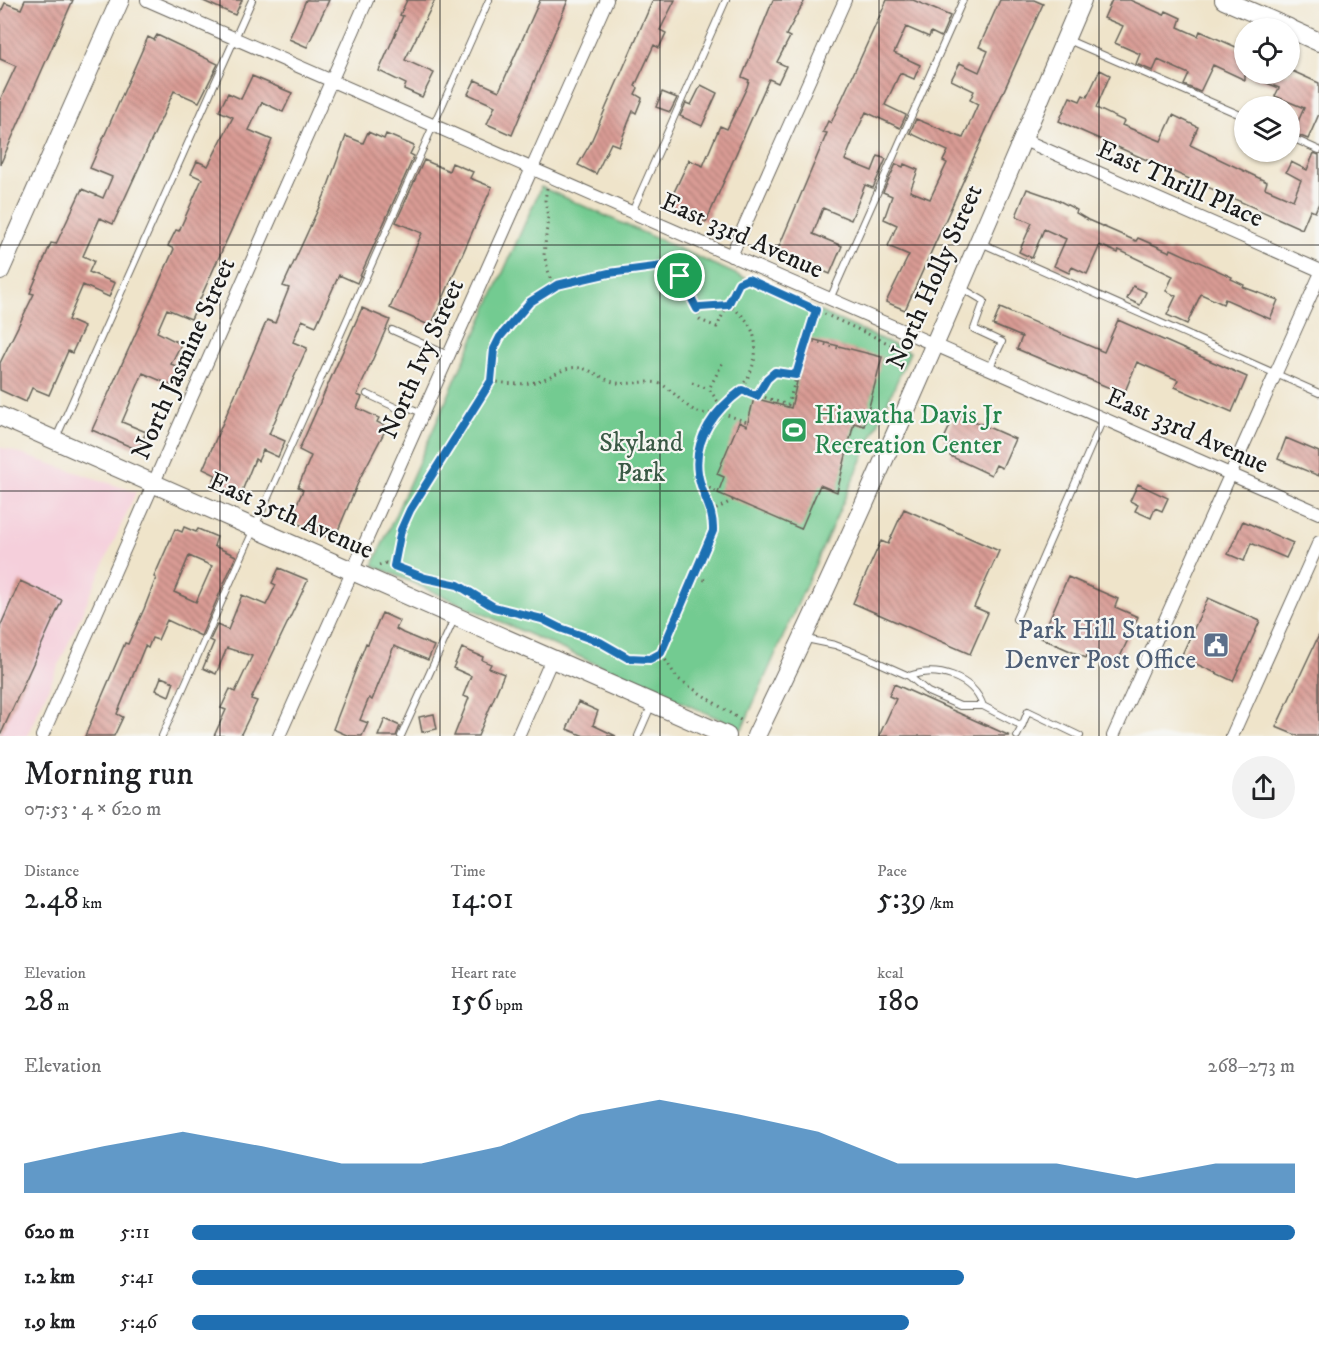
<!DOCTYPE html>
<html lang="en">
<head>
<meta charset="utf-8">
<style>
  body { margin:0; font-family:"IM FELL DW Pica",serif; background:#f2f2f2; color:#202124; height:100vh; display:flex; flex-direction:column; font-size:22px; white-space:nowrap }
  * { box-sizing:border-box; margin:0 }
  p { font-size:20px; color:#757577 }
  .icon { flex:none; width:33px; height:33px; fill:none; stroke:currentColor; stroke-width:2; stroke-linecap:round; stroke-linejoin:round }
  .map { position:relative; height:736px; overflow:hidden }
  .drawer { display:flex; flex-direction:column; background:#fff; flex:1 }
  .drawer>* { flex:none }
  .tools { position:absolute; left:1234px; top:18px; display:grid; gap:12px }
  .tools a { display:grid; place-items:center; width:66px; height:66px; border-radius:50%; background:#fff; box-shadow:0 2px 4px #0004; font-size:30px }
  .pin { position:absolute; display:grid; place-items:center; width:51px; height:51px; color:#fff; margin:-26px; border:3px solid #fff; border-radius:50%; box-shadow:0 2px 6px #0007 }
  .round { display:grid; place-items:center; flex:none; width:63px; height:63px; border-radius:32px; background:#f2f2f2 }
  .overview { display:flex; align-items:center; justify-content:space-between; height:102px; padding:0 24px }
  h1 { font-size:33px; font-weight:600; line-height:45px }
  .metrics { display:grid; grid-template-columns:repeat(3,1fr); gap:9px; height:102px; padding:6px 24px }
  .metrics div { display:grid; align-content:center }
  .metrics b { font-size:30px; font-weight:600 }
  .metrics small { font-size:16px; font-weight:400 }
  .metrics p { font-size:16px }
  .chart { height:168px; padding:12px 24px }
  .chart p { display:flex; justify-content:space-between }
  .chart svg { width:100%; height:108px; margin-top:6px; fill:#1f6fb2; opacity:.7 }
  ul { padding:0 24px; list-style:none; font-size:20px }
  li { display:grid; grid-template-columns:96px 72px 1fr; align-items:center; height:45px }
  li i { height:15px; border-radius:8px; background:#1f6fb2 }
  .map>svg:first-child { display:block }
  .built { fill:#f5cfdb }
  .park { fill:#73cb91; stroke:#487456; stroke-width:1.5 }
  .building { fill:url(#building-back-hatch); fill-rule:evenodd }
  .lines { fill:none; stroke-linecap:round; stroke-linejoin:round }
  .lane-casing { stroke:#666259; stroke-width:8 }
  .street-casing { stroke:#666259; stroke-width:14 }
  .secondary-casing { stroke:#666259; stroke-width:20 }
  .path { stroke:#666259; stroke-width:3; stroke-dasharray:1.5 4.5; stroke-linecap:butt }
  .lane { stroke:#fff; stroke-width:6 }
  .street { stroke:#fff; stroke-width:12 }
  .secondary { stroke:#fff; stroke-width:18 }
  .route-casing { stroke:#fff; stroke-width:12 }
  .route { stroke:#1f6fb2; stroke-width:8 }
  .grid { fill:none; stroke:#1c1c1c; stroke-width:1.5; stroke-opacity:0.55 }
  .labels { text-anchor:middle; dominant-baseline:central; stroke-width:4.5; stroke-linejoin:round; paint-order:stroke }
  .street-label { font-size:26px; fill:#1c1c1c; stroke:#f6f6f2 }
  .leisure-label { font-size:26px; fill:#27864d; stroke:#f6f6f2; text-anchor:start }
  .park-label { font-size:26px; fill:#3a5945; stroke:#f6f6f2 }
  .service-label { font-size:26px; fill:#4e5e75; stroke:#f6f6f2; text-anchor:end }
</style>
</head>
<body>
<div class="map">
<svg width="1319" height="736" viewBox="0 0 1319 736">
  <defs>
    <pattern id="building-back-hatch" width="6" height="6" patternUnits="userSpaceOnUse" patternTransform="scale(1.5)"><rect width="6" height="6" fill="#d99b94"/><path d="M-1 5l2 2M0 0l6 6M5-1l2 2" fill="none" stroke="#af7e78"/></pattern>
  </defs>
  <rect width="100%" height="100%" fill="#f6f6f2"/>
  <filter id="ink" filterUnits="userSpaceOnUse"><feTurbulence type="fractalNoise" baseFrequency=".0167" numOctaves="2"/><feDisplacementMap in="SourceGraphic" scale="12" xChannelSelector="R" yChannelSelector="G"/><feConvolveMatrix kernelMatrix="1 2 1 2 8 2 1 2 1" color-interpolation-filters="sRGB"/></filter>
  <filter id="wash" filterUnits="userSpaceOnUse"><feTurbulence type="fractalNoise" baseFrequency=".008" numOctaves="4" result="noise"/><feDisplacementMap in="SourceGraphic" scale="24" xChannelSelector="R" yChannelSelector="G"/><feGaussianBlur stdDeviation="1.35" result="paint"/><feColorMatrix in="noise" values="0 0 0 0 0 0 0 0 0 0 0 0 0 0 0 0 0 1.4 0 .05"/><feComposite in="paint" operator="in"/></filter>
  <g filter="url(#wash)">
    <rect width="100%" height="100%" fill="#efe4ca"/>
    <path class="built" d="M0 447 136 492 27 736H0Z"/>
    <path class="park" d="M541 187 910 352 742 729 373 565Z"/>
    <g id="blocks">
      <path class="building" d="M25 0H73L0 165V100L16 66 0 59V14L5 3 21 9Z
        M201 0H242L235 15Z
        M306 0H329L307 47 289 39Z
        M407 0H435L405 60 434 73 422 97 404 89 406 84 379 71 403 16 400 15Z
        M540 0H568L512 135 487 124 495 106 468 94 475 80 499 91Z
        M653 0H675L660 30 666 33 659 48 654 45 635 86 638 88 635 94 642 98 636 113 633 111 619 146 611 143 596 174 578 165 590 144Z
        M773 0H805L786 35 790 37 777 62 786 66 778 83 769 79 706 222 668 205 689 160 703 166 720 126 727 129 747 87 749 80 742 77Z
        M887 0H913L950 16 941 37 931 32 929 37 906 27 894 53 920 65 914 79 900 73 885 105 906 115 900 128 866 112 855 135 845 160 872 171 878 156 886 159 873 188 865 185 851 220 823 208 813 234 842 246 830 274 777 251 827 133 823 132 828 121 831 123Z
        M1000 0H1034L1043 4 905 310 886 302 909 255 888 246 897 225 884 219 892 196 883 192 896 164 903 167 904 164 918 170 910 191 930 199 947 163 943 161 948 151 910 133 916 119 963 138 978 104 970 100 974 91 951 80 960 63 979 72 988 51 979 47Z
        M1112 0H1130L1164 15 1166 11 1181 18 1178 27 1198 36 1200 31 1245 51V80L1213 65 1200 92 1184 85 1189 74 1158 60 1153 71 1136 64 1140 54 1115 43 1123 26 1104 18Z
        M157 35 218 64 199 102 174 91 113 224 100 218 83 256 94 261 89 272 115 283 109 297 83 285 68 320 84 327 72 353 68 351 49 395 32 388 26 402 0 390V363L34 294 30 293 51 243 56 244 82 189 103 198 112 177 90 168 148 37 154 40Z
        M1100 70 1110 75 1096 108 1124 121 1122 125 1161 141 1173 115 1198 127 1190 145 1267 182 1265 188 1293 200 1301 180 1286 172 1291 162 1307 170 1314 153 1319 155V203L1315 212 1310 210 1302 229 1059 121 1070 97 1080 101 1083 95 1087 97Z
        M1290 70 1319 83V114L1308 139 1293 133 1304 108 1275 96 1279 88 1245 74H1290Z
        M252 76 292 93 283 112 262 102 249 130 272 140 191 319 167 309 157 332 181 344 171 364 181 368 173 386 143 373 122 422 146 432 138 450 92 430 174 249 168 246 176 230 179 231 202 179 191 174 197 161 208 166 233 117 219 111 228 93 241 99Z
        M701 85 717 93 702 126 680 116 686 103 691 105Z
        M662 92 677 98 670 112 656 107Z
        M368 132 384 139 386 134 414 146 410 154 414 156 357 283 339 275 316 326 302 320 293 342 307 348 269 434 285 441 278 457 263 450 258 461 255 459 240 496 212 484 216 475 203 469 267 320 275 323 289 288 283 286 325 194 346 136 363 143Z
        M424 160 449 171 452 163 473 172 470 178 492 187 431 326 390 308 422 233 396 222Z
        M1027 189 1056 199 1077 210 1076 213 1088 220 1136 241 1138 238 1170 252 1171 249 1232 277 1231 279 1244 285 1243 287 1278 300 1270 319 1225 299 1223 304 1201 294 1187 324 1167 315 1176 296 1166 291 1173 276 1119 250 1118 253 1100 245 1087 274 1072 267 1069 273 1054 266 1066 239 1044 229 1032 258 1019 252 1032 223 1016 216Z
        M1133 286 1146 292 1140 305 1127 299Z
        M362 308 390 320 357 395 362 397 357 408 379 418 377 422 387 427 360 478 334 540 290 520 303 490 298 487 311 456 299 450Z
        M1000 308 1104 352 1118 320 1247 377 1232 412 1175 387 1178 380 1137 362 1124 394 1017 349 1022 337 993 325Z
        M807 338 882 357 864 426 854 423 837 492 820 485 801 529 718 493 724 477 717 474 739 422 747 426 754 398 791 408Z
        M956 413 1015 439 1002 468 996 465 991 475 950 456 955 447 943 441Z
        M1286 438 1319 452V476L1278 459Z
        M1138 484 1168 498 1162 511 1155 508 1151 518 1135 511 1138 505 1130 501Z
        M904 509 999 551 974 607 988 613 970 654 853 603 881 541 888 544Z
        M1243 521 1293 543 1286 558 1251 543 1244 561 1228 554Z
        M184 527 196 532 198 529 217 537 214 546 236 556 201 636 167 620 158 640 152 638 148 648 145 646 117 714 123 717 114 736H85L125 643 128 644 144 609 156 578 154 577 175 529 182 532ZM189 556 212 566 196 602 174 592Z
        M279 568 308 580 251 699 257 701 240 736H214L226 710 221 708 230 689 235 692 252 656 227 648 216 674 203 668 214 642 210 640 217 625 228 630 242 595 266 605 276 585 272 583Z
        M1068 577 1118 599 1115 607 1138 617 1116 666 1088 653 1086 658 1041 638Z
        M20 581 62 600 0 736V627Z
        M1208 598 1260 621 1233 681 1181 657Z
        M382 613 400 621 396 629 403 633 434 646 428 660 394 646 372 700 369 698 360 720 368 723 362 736H349L333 729 366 643 368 644Z
        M1319 635V736H1298L1276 727Z
        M462 648 483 657 482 660 491 664 489 668 504 674 478 736H454L469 698 463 696 471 676 453 668Z
        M161 677 174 682 169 696 156 690Z
        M894 684 1010 736H879L896 699 889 696Z
        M578 702 598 711 593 725 616 736H584L567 729Z
        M434 714 437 729 422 732 419 717Z
        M385 719 400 726 396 736H378Z"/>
    </g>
  </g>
  <g filter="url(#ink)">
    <use href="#blocks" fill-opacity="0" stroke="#666259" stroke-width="1.5"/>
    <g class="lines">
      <defs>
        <path id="lane" d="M1066 39 1245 117
          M1290 137 1319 150
          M632 212 726 0
          M981 243 1319 393
          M962 288 984 301 974 329 1002 342 989 369
          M830 299 963 0
          M392 330 448 355
          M367 394 399 409 410 408 422 413
          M56 438 252 0
          M1016 619 1103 419
          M806 639 835 645 864 656 909 676 928 692 960 706H983L1022 726 1028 711 1080 736
          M909 676C937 666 973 677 983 706
          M162 736 489 0
          M401 736 455 617
          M638 736 652 704
          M1017 736 1022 726"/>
        <path id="street" d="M147 0 1319 513
          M1022 139 1319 270
          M731 256 845 0
          M42 736 367 0
          M279 736 607 0
          M518 736 552 659
          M1113 736 1319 277
          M1232 736 1319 542"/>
        <path id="secondary" d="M1224 0 1289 28
          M1290 29 1319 42
          M0 271 120 0
          M0 416 727 736
          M756 736C873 495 977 246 1082 0"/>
      </defs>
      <use href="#lane" class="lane-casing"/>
      <use href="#street" class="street-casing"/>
      <use href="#secondary" class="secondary-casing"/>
      <path class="path" d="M547 188 545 200 548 217 544 255 553 288
        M727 305 717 327 700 320 697 309 700 307Z
        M697 309 680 277 662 266 609 273 557 285 530 302 500 337 494 349 491 381C508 384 525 386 541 380 551 377 560 370 570 368 590 365 599 379 617 383 630 385 645 380 658 383 677 389 691 423 717 411 722 408 726 402 730 398 761 374 768 325 727 305L739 283 748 279 903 350
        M816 310 809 341 838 348
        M692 383 709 389
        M742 390 788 405 808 337
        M757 396 767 379 775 372 796 375
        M721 406 709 389 723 362
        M702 485C693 459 703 435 716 411L747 422
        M713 511 702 485 718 492
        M379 565 386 563 425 578 458 585 493 607 542 619 560 628 600 642 628 658 649 659 661 653 677 678 745 723
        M394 566 401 530 410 510 491 381
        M692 576 705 580
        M661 653 713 531V511L733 500"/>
      <use href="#lane" class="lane"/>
      <use href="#street" class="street"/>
      <use href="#secondary" class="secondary"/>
    </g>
  </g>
  <g class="lines" filter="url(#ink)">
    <defs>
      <path id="route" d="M662 266 680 276 697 309 700 307 728 305 739 283 748 279 816 310 796 375 775 372 767 379 757 396 742 390C716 409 693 438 698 473 701 495 714 508 713 531L661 653 650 659 628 658 600 642 560 628 542 619 494 607 458 585 425 578 394 566 401 530 410 510 491 381 494 349 500 337 530 302 557 285 609 273Z"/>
    </defs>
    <use href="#route" class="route-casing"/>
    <use href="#route" class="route"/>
  </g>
  <path class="grid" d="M220 0V736M440 0V736M660 0V736M879 0V736M1099 0V736M0 245H1319M0 491H1319"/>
  <defs>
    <symbol id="stadium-square" viewBox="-11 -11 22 22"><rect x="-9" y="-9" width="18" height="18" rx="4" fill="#2e9e5b" stroke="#f6f6f2"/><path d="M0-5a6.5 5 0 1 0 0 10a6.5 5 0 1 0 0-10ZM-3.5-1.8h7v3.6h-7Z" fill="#fff"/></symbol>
    <symbol id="civic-square" viewBox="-11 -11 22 22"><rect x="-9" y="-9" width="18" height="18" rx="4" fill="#5c6f8a" stroke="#f6f6f2"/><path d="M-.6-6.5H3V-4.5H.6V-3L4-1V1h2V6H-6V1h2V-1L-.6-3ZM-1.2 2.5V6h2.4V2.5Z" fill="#fff"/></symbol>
  </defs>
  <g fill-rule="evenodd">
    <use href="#stadium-square" x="779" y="415" width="30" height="30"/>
    <use href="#civic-square" x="1201" y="630" width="30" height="30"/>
  </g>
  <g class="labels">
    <g class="street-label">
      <text transform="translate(1180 184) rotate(24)">East Thrill Place</text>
      <text transform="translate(742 236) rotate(24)">East 33rd Avenue</text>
      <text transform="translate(935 277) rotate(-66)">North Holly Street</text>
      <text transform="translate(184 359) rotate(-66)">North Jasmine Street</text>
      <text transform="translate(422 359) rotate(-66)">North Ivy Street</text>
      <text transform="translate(1187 431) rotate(24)">East 33rd Avenue</text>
      <text transform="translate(291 516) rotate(24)">East 35th Avenue</text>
    </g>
    <g class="leisure-label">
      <text x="814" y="415">Hiawatha Davis Jr<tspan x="814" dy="30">Recreation Center</tspan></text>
    </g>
    <g class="park-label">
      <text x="641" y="443">Skyland<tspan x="641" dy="30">Park</tspan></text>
    </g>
    <g class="service-label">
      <text x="1196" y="630">Park Hill Station<tspan x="1196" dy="30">Denver Post Office</tspan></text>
    </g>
  </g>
</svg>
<div class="tools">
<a><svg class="icon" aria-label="locate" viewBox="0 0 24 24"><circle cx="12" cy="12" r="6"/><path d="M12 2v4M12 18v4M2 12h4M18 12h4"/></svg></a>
<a><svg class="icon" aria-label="layers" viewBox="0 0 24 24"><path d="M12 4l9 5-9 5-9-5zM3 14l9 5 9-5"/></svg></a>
</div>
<div class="pin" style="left:680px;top:276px;background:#1e9e55"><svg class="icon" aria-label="arrive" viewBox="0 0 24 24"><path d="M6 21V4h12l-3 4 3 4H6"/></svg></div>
</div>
<section class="drawer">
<div class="overview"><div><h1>Morning run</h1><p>07:53 · 4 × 620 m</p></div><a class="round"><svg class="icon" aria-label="share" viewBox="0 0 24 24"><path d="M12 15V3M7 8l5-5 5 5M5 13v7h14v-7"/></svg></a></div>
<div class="metrics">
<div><p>Distance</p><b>2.48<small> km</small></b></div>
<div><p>Time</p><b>14:01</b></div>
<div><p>Pace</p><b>5:39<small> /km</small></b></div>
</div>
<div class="metrics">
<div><p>Elevation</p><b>28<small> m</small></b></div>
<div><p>Heart rate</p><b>156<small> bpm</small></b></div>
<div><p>kcal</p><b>180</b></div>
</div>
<div class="chart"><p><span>Elevation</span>268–273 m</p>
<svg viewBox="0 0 160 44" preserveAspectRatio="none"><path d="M0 44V32L10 25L20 19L30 25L40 32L50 32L60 25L70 12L80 6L90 12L100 19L110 32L120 32L130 32L140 38L150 32L160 32V44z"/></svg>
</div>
<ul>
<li><b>620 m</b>5:11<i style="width:100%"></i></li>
<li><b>1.2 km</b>5:41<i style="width:70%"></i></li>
<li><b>1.9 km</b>5:46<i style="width:65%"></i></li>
</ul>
</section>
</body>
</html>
